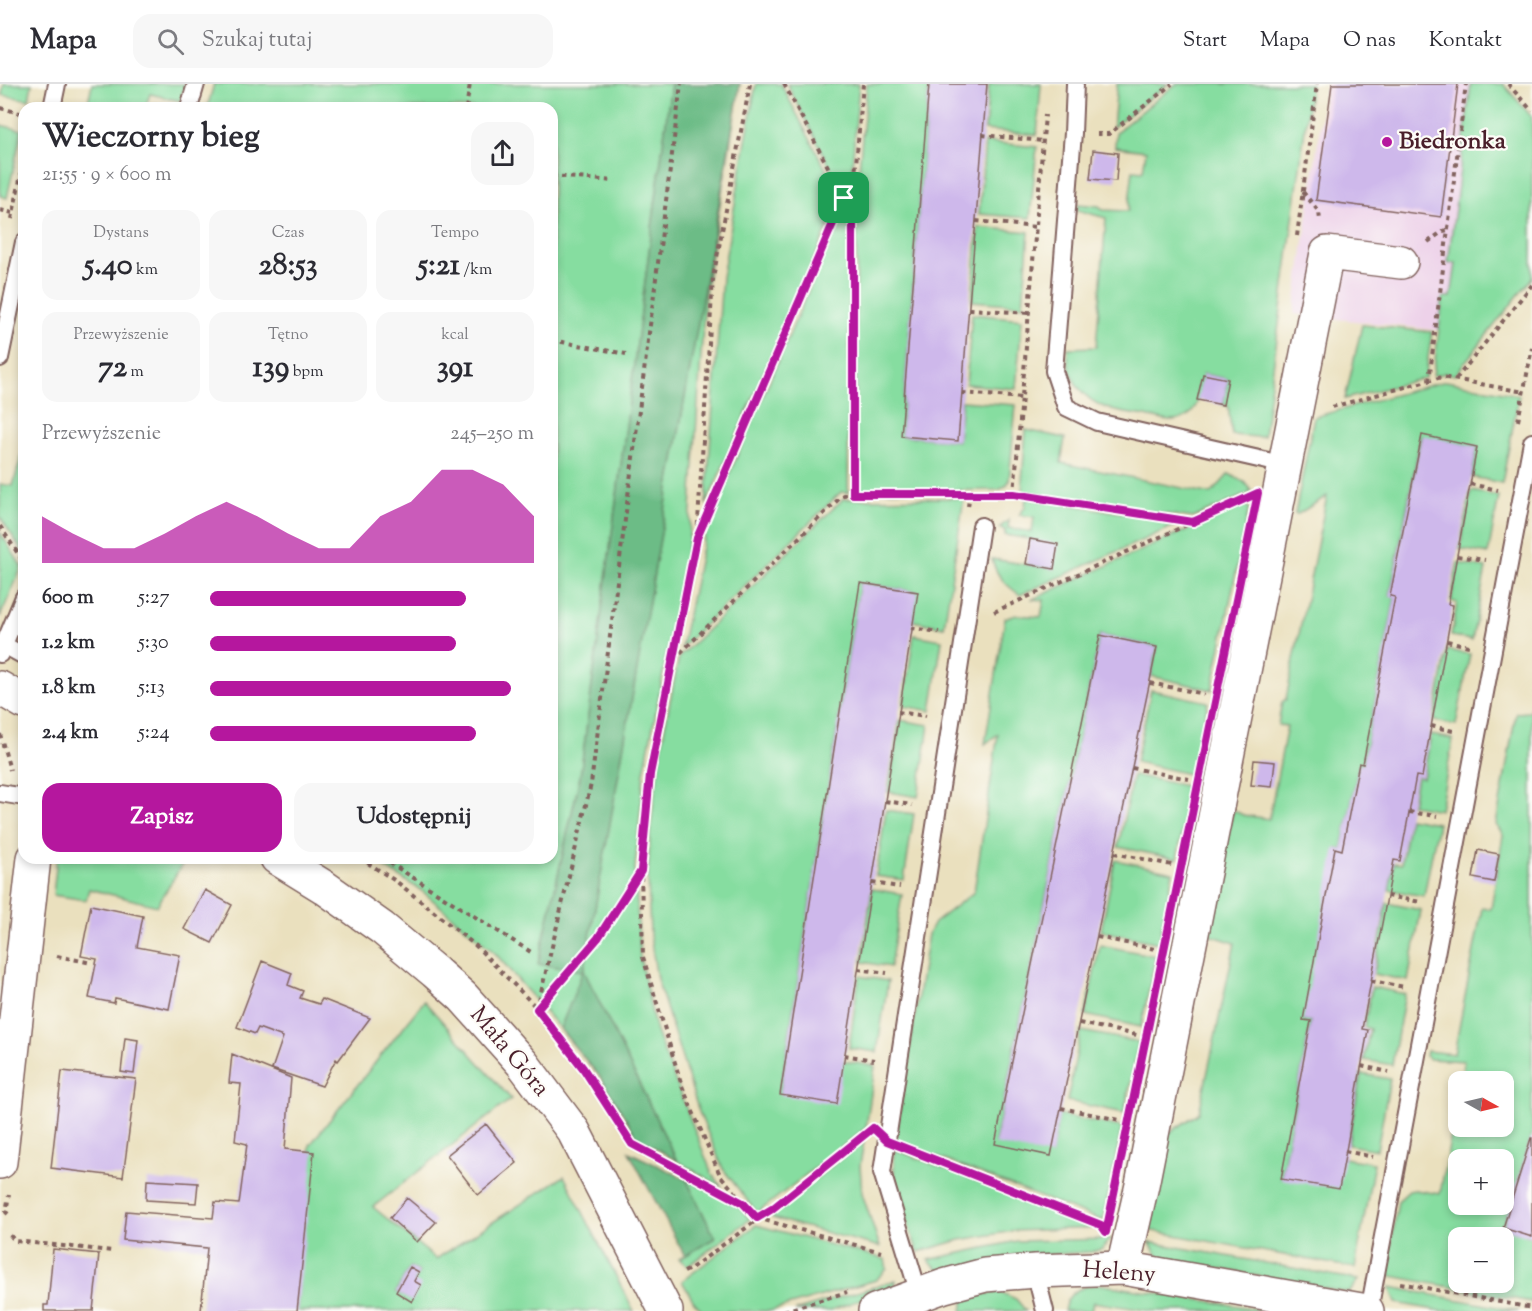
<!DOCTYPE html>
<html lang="pl">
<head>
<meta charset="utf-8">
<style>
  body { margin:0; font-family:"Sorts Mill Goudy",serif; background:#f7f7f7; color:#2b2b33; height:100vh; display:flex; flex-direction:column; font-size:22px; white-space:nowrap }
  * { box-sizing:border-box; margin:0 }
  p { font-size:20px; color:#7c7c81 }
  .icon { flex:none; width:33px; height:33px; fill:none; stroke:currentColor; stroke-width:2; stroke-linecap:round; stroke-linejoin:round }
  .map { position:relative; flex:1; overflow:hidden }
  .drawer { position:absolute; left:18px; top:18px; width:540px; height:762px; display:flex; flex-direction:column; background:#fff; border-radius:18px; box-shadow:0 3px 9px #0003 }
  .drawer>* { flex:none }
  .needle { width:39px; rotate:98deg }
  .controls { position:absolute; left:1448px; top:987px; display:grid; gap:12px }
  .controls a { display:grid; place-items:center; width:66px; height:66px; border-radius:12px; background:#fff; box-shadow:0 3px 9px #0003; font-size:30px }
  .pin { position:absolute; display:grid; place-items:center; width:51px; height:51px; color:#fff; margin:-26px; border-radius:12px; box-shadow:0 3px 9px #0006 }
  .round { display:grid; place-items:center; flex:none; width:63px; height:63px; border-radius:18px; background:#f7f7f7 }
  .overview { display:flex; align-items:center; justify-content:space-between; height:102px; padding:0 24px }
  h1 { font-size:33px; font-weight:700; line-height:45px }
  .metrics { display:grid; grid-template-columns:repeat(3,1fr); gap:9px; height:102px; padding:6px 24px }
  .metrics div { display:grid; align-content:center; border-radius:15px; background:#f7f7f7; text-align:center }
  .metrics b { font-size:30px; font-weight:700 }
  .metrics small { font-size:16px; font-weight:400 }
  .metrics p { font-size:16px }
  .chart { height:168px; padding:12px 24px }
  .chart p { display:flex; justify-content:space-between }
  .chart svg { width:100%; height:108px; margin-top:6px; fill:#b5179e; opacity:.7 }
  .primary-button { display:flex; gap:12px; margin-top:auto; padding:12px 24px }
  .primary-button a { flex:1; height:69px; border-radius:18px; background:#b5179e; color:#fff; font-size:24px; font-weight:700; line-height:69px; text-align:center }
  .primary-button a+a { background:#f7f7f7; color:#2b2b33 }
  ul { padding:0 24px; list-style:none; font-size:20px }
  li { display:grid; grid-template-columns:96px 72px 1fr; align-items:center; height:45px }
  li i { height:15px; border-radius:8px; background:#b5179e }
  header { display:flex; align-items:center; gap:36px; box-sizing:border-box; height:84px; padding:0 30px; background:#fff; border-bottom:2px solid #e1e1e2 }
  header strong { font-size:28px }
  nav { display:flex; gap:33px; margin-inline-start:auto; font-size:21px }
  .search { width:420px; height:54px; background:#f7f7f7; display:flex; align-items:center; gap:15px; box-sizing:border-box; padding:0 21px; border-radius:18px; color:#7c7c81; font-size:22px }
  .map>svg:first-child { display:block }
  .built { fill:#edd1e9 }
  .green { fill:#86dda0; stroke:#687e66; stroke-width:1.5; fill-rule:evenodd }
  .forest { fill:#6cbc86; stroke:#5b6e58; stroke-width:1.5 }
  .building { fill:#ceb8eb }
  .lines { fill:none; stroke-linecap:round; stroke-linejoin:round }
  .service-casing { stroke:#82635e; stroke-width:20 }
  .minor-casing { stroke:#82635e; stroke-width:36 }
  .tertiary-casing { stroke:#82635e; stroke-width:36 }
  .path { stroke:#82635e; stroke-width:4; stroke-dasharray:4.5 4.5; stroke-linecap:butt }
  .service { stroke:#fff; stroke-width:16 }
  .minor { stroke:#fff; stroke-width:33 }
  .tertiary { stroke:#fff; stroke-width:33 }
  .route-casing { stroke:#fff; stroke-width:12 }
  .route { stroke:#b5179e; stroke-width:8 }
  .poi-dot { fill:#b5179e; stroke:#fdfcf7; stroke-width:2 }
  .labels { text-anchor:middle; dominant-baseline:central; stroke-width:4.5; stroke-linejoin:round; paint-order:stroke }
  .poi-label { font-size:24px; font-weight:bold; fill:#4a1f2b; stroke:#fdfcf7; text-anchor:start }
  .street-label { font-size:24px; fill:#4a1f2b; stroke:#fdfcf7 }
</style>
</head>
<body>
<header>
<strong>Mapa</strong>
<div class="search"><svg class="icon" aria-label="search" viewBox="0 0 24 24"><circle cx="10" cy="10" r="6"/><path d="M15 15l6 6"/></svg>Szukaj tutaj</div>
<nav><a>Start</a><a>Mapa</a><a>O nas</a><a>Kontakt</a></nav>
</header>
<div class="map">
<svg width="1532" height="1227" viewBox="0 0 1532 1227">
  <rect width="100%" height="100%" fill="#fdfcf7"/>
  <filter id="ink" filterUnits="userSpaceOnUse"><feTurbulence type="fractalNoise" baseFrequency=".0167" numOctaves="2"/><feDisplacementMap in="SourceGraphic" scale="12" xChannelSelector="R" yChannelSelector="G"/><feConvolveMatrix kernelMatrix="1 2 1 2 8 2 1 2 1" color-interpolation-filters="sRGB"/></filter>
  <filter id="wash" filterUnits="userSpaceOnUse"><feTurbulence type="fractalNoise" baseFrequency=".008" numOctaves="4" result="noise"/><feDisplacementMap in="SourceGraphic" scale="24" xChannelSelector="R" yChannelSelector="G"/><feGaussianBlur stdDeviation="1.35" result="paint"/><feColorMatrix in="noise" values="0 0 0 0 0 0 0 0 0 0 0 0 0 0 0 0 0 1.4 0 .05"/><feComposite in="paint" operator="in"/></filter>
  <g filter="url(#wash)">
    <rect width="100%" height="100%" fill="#eae0be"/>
    <path class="built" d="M1326 0H1484L1451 248 1294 230Z"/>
    <path class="green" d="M4 0H32L29 16 2 11Z
      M92 0H185L180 17 150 10 145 24H91L87 23Z
      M214 0H671L580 693 538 880 584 886 740 0 705 211 689 455 644 689 635 784 640 873 656 948 712 1090 722 1103 677 1077 584 887 560 945 495 869 422 807 370 774H552V24H207Z
      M756 0H781L841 114 706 421 722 193Z
      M787 0H859L850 108H843Z
      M867 0H929L901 352 958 357 962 317 1016 321 1009 396 1007 401 999 406 855 407 857 108Z
      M989 0H1041L1037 51 985 46Z
      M1117 0H1168L1113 43Z
      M1176 0H1311L1264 352 1258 353 1232 351 1228 321H1223L1228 295 1203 290C1200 304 1200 325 1186 333 1174 341 1159 335 1146 332 1134 330 1120 329 1109 325 1082 316 1065 292 1068 264L1096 263 1106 134 1077 126 1078 120 1099 122 1103 126 1128 127 1133 86 1143 87 1146 67 1115 63 1116 48Z
      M1471 0H1503L1532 33V194L1455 291 1445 289 1433 292 1443 213H1451L1456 179H1448Z
      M0 41 22 46 7 114 0 112Z
      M985 58 1037 63 1030 134 979 130Z
      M845 122 850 123 848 409 841 408 681 564 706 444Z
      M978 143 1029 148 1023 221 972 217Z
      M972 230 1022 235 1016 305 966 300Z
      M1362 241 1432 248 1425 294 1345 315Z
      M1446 297 1519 311 1502 399 1472 393 1477 363 1421 352 1390 511 1395 513 1363 680H1359L1342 766 1336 764 1304 936 1311 937 1281 1094 1344 1074 1374 1079 1355 1184 1147 1146 1167 1050 1199 1029 1235 859 1207 850 1233 726 1243 731 1269 735 1287 642 1278 641 1282 618 1286 615 1327 412 1298 430H1295L1314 333Z
      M1026 346 1065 354 1061 379 1211 410 1229 390 1244 398 1252 408 1193 434 1024 409 1022 397Z
      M24 362V470L0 433V400L13 402Z
      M1471 407 1499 412 1488 470 1460 465Z
      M964 414 944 543 913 537 917 508 860 499 780 1010 844 977 875 982 866 1044 757 1129 723 1085 699 1028 657 895 650 851 648 793 650 751 654 714 665 642 679 573 843 415Z
      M1026 414 1183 438 1020 511C1006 501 996 492 992 475L1054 485 1030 455 1005 451V446L999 444 1009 436 1008 444 1032 448 1034 433 1019 431 1025 423Z
      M1244 420 1249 424 1212 606 1151 592 1157 563 1100 551 995 1059 1051 1071 1059 1031 1122 1043 1103 1137 895 1057 928 850 934 839 974 808 998 650 985 660 1005 534 1017 531 1041 533 1044 516 1033 515Z
      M0 448 22 483 0 533Z
      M1458 479 1486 484 1472 556 1451 552 1457 519 1451 517Z
      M914 551 942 556 931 627 903 622Z
      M1447 566 1470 570 1456 641 1434 637Z
      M1151 606 1208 618 1193 691 1136 678Z
      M1532 617V1052L1503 1143 1532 1153V1218L1386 1191 1398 1117 1409 1107 1415 1106 1440 1110 1458 1013V1042H1503V998L1461 997 1464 977 1429 975 1426 972 1427 967 1454 970 1482 824 1491 825 1503 751 1496 741 1516 629 1530 628ZM1458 1076H1503V1120H1458ZM1458 1154H1503V1198H1458Z
      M900 636 929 641 918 713 888 708Z
      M1431 651 1453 655 1440 726 1412 721 1417 693 1423 694Z
      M1133 691 1191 703 1177 775 1118 763Z
      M886 726 914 730 904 796 876 792Z
      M1409 734 1438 739 1424 812 1389 806 1394 779 1401 780Z
      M57 774H186L157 822 89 805 86 816 53 811Z
      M1115 776 1173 788 1159 859 1101 847Z
      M872 805 902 810 890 883 862 878Z
      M1387 819 1421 826 1408 897 1374 890Z
      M1100 861 1156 872 1141 943 1085 931Z
      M859 892 888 897 877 968 849 964Z
      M1372 903 1405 910 1392 981 1364 976 1370 945 1364 943Z
      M424 917 511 1015 373 1123 436 1175 564 1092 634 1227H297L310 1061ZM410 1183 419 1188 414 1197 412 1217 396 1208Z
      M1081 947 1139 958 1124 1029 1067 1017Z
      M1361 990 1390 995 1377 1066 1348 1061Z
      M864 1056 860 1082 862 1109 880 1163 772 1134V1129Z
      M894 1065 1099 1144 1013 1147 960 1156 918 1168C905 1132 891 1104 894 1065Z
      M686 1095 736 1119 750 1135 688 1182 679 1175 715 1154Z
      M756 1141 885 1175 887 1185 876 1196 770 1227H703L694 1218 682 1197Z
      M1111 1155 1102 1165 1091 1168 1040 1171 941 1188 928 1176 1017 1157Z
      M1149 1158 1359 1196 1349 1209 1166 1175 1158 1172Z
      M896 1196 895 1203 829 1227H795Z
      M1098 1200 1271 1227H1151L1093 1218 1091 1227H1064C1067 1207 1080 1203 1098 1200Z
      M1390 1203 1519 1227H1441L1396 1219Z
      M1000 1208 1016 1215 1026 1227H962L965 1213Z"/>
    <path class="forest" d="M671 0H740L584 887 677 1077 637 1053 600 993 560 945 583 887 538 880 580 693Z
      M629 1068 686 1095 715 1154 685 1172Z"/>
    <g id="blocks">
      <path class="building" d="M929 0H987L958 357 901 352Z
        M1332 0H1458L1441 133 1316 116Z
        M1093 66 1118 69 1116 97 1090 95Z
        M1203 290 1228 295 1223 321 1197 316Z
        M1422 351 1477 363 1448 520 1453 521 1422 693 1416 692 1400 777 1394 776 1362 945 1368 946 1339 1105 1281 1095 1311 937 1303 936 1335 764 1342 766 1359 679 1363 680 1395 513 1390 512Z
        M1030 455 1058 460 1054 485 1026 480Z
        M860 499 918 508 837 1020 780 1011Z
        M1100 551 1157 563 1051 1072 995 1060Z
        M1254 676 1275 678 1272 703 1251 701Z
        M1478 766 1499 770 1494 798 1473 794Z
        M205 806 232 821 212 859 184 845Z
        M91 821 143 832 137 863 180 871 169 925 115 914 114 919 89 914 97 875 81 872Z
        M262 877 292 889 288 901 303 907 300 914 319 920 322 915 370 934 338 977 336 975 322 1002 272 985 283 953 258 944 255 950 237 943Z
        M125 954 138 956 134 990 121 988Z
        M232 970 291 994 285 1065 314 1068 297 1227H201L207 1164 123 1156 126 1127 213 1134 215 1118 239 1120 247 1060 235 1057 241 1000 229 999Z
        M62 987 136 995 123 1093 51 1084Z
        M486 1040 517 1079 478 1111 447 1071Z
        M1531 1054H1532V1153L1503 1144Z
        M147 1096 198 1099 196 1119 146 1116Z
        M407 1114 436 1138 417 1158 390 1134Z
        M53 1165 99 1170 93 1227H44V1221H48Z
        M410 1183 419 1188 414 1197 421 1201 412 1218 396 1208Z"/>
    </g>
  </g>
  <g filter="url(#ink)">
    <use href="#blocks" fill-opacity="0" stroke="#82635e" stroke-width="1.5"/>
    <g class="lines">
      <defs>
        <path id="service" d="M1075 0 1073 49 1054 287 1066 323 1097 338 1285 381
          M52 24 57 0
          M189 24 196 0
          M0 274 24 158
          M4 561 24 572
          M0 570 24 513
          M0 709 24 713
          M1035 1187 1045 1227
          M919 1210 882 1088 981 442
          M1369 1227 1532 358"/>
        <path id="minor" d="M0 1078 34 774
          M1123 1184 1142 1101 1327 169 1401 178
          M875 1227 944 1202 985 1191 1035 1187 1123 1184 1367 1227"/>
        <path id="tertiary" d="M0 604 24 618
          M277 774 324 803 382 844 435 888 463 913 523 980 574 1048 666 1227"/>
      </defs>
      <use href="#service" class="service-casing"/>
      <use href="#minor" class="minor-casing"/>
      <use href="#tertiary" class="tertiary-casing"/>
      <path class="path" d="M750 0 713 194 697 454 650 690 641 787 643 873 682 1002 720 1091 757 1134 881 1168
        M784 0 844 113
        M863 0 853 115V410H1014L1193 438
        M1508 0 1532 27
        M0 24 24 30
        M466 24 470 0
        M1097 50H1109L1172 0
        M982 51 1043 57
        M552 92 614 97
        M1303 108 1319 128 1320 136
        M0 126 13 129
        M12 135 24 76
        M976 137 1036 143
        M1297 152 1317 0
        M1428 158 1443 147 1448 146
        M969 225 1029 229
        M552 256 626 270
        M1456 295 1532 201
        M1429 297 1466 0
        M962 309 1023 314
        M1332 323 1442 293 1524 308
        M1518 337 1532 264
        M1470 400 1498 406
        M1014 410 1045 31
        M968 422 970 410
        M0 442 24 479
        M698 450 844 114 853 115
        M1457 472 1485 476
        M994 528 1244 415
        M911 544 939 548
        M1447 557 1469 562
        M674 575 843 411 853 410
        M1150 599 1204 610
        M898 628 926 632
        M1431 642 1453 647
        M0 650 10 686
        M1132 684 1189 695
        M885 717 912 721
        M1409 728 1437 732
        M1114 769 1172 781
        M360 774 397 798 476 862 533 920 583 984 632 1060 740 1117
        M382 774 534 870
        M872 799 900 803
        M1387 812 1421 818
        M1097 853 1155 865
        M57 872 92 879
        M858 885 887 889
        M1371 897 1405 903
        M537 925 591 700 681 0
        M538 925 599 854 641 787
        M1079 939 1137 951
        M844 971 874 976
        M1361 982 1389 988
        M1061 1024 1120 1036
        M910 1066 1099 1140
        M1345 1067 1373 1073
        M8 1130 6 1128 9 1111
        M10 1151 15 1157 112 1167
        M684 1188 690 1185 772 1125 862 1053
        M1400 1199 1532 1224
        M784 1227 847 1208"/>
      <use href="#service" class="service"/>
      <use href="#minor" class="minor"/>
      <use href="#tertiary" class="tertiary"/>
    </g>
  </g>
  <g class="lines" filter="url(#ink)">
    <defs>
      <path id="route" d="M844 114 853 115V410H1014L1193 438 1258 409 1106 1148 1101 1141 887 1057 873 1044 772 1125 757 1134 743 1119 632 1060 583 984 537 925 598 854 641 787 650 690 697 454Z"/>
    </defs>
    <use href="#route" class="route-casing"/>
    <use href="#route" class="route"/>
  </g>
  <circle class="poi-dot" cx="1387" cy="58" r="6"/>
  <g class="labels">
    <g class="poi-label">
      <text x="1399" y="58">Biedronka</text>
    </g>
    <g class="street-label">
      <text transform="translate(509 968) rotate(50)">Mała Góra</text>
      <text transform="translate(1119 1189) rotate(4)">Heleny</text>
    </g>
  </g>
</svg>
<div class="controls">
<a><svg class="needle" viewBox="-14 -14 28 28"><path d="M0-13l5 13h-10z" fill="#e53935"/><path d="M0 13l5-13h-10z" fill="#7c7c81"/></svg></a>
<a>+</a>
<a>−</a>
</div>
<div class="pin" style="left:844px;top:114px;background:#1e9e55"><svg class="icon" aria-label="arrive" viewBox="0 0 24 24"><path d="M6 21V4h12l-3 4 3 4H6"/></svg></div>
<section class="drawer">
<div class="overview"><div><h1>Wieczorny bieg</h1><p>21:55 · 9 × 600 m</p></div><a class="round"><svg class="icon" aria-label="share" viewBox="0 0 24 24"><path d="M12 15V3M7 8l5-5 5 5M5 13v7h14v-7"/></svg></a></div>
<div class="metrics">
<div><p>Dystans</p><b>5.40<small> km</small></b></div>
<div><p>Czas</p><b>28:53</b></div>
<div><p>Tempo</p><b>5:21<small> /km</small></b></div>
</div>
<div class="metrics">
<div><p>Przewyższenie</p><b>72<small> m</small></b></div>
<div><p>Tętno</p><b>139<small> bpm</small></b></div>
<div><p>kcal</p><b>391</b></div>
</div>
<div class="chart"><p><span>Przewyższenie</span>245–250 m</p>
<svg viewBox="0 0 160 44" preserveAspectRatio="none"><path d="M0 44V25L10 32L20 38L30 38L40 32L50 25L60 19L70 25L80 32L90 38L100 38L110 25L120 19L130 6L140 6L150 12L160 25V44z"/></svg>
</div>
<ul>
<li><b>600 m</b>5:27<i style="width:79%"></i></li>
<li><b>1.2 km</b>5:30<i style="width:76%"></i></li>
<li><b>1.8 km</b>5:13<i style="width:93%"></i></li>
<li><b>2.4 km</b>5:24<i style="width:82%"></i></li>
</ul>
<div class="primary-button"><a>Zapisz</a><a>Udostępnij</a></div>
</section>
</div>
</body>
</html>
